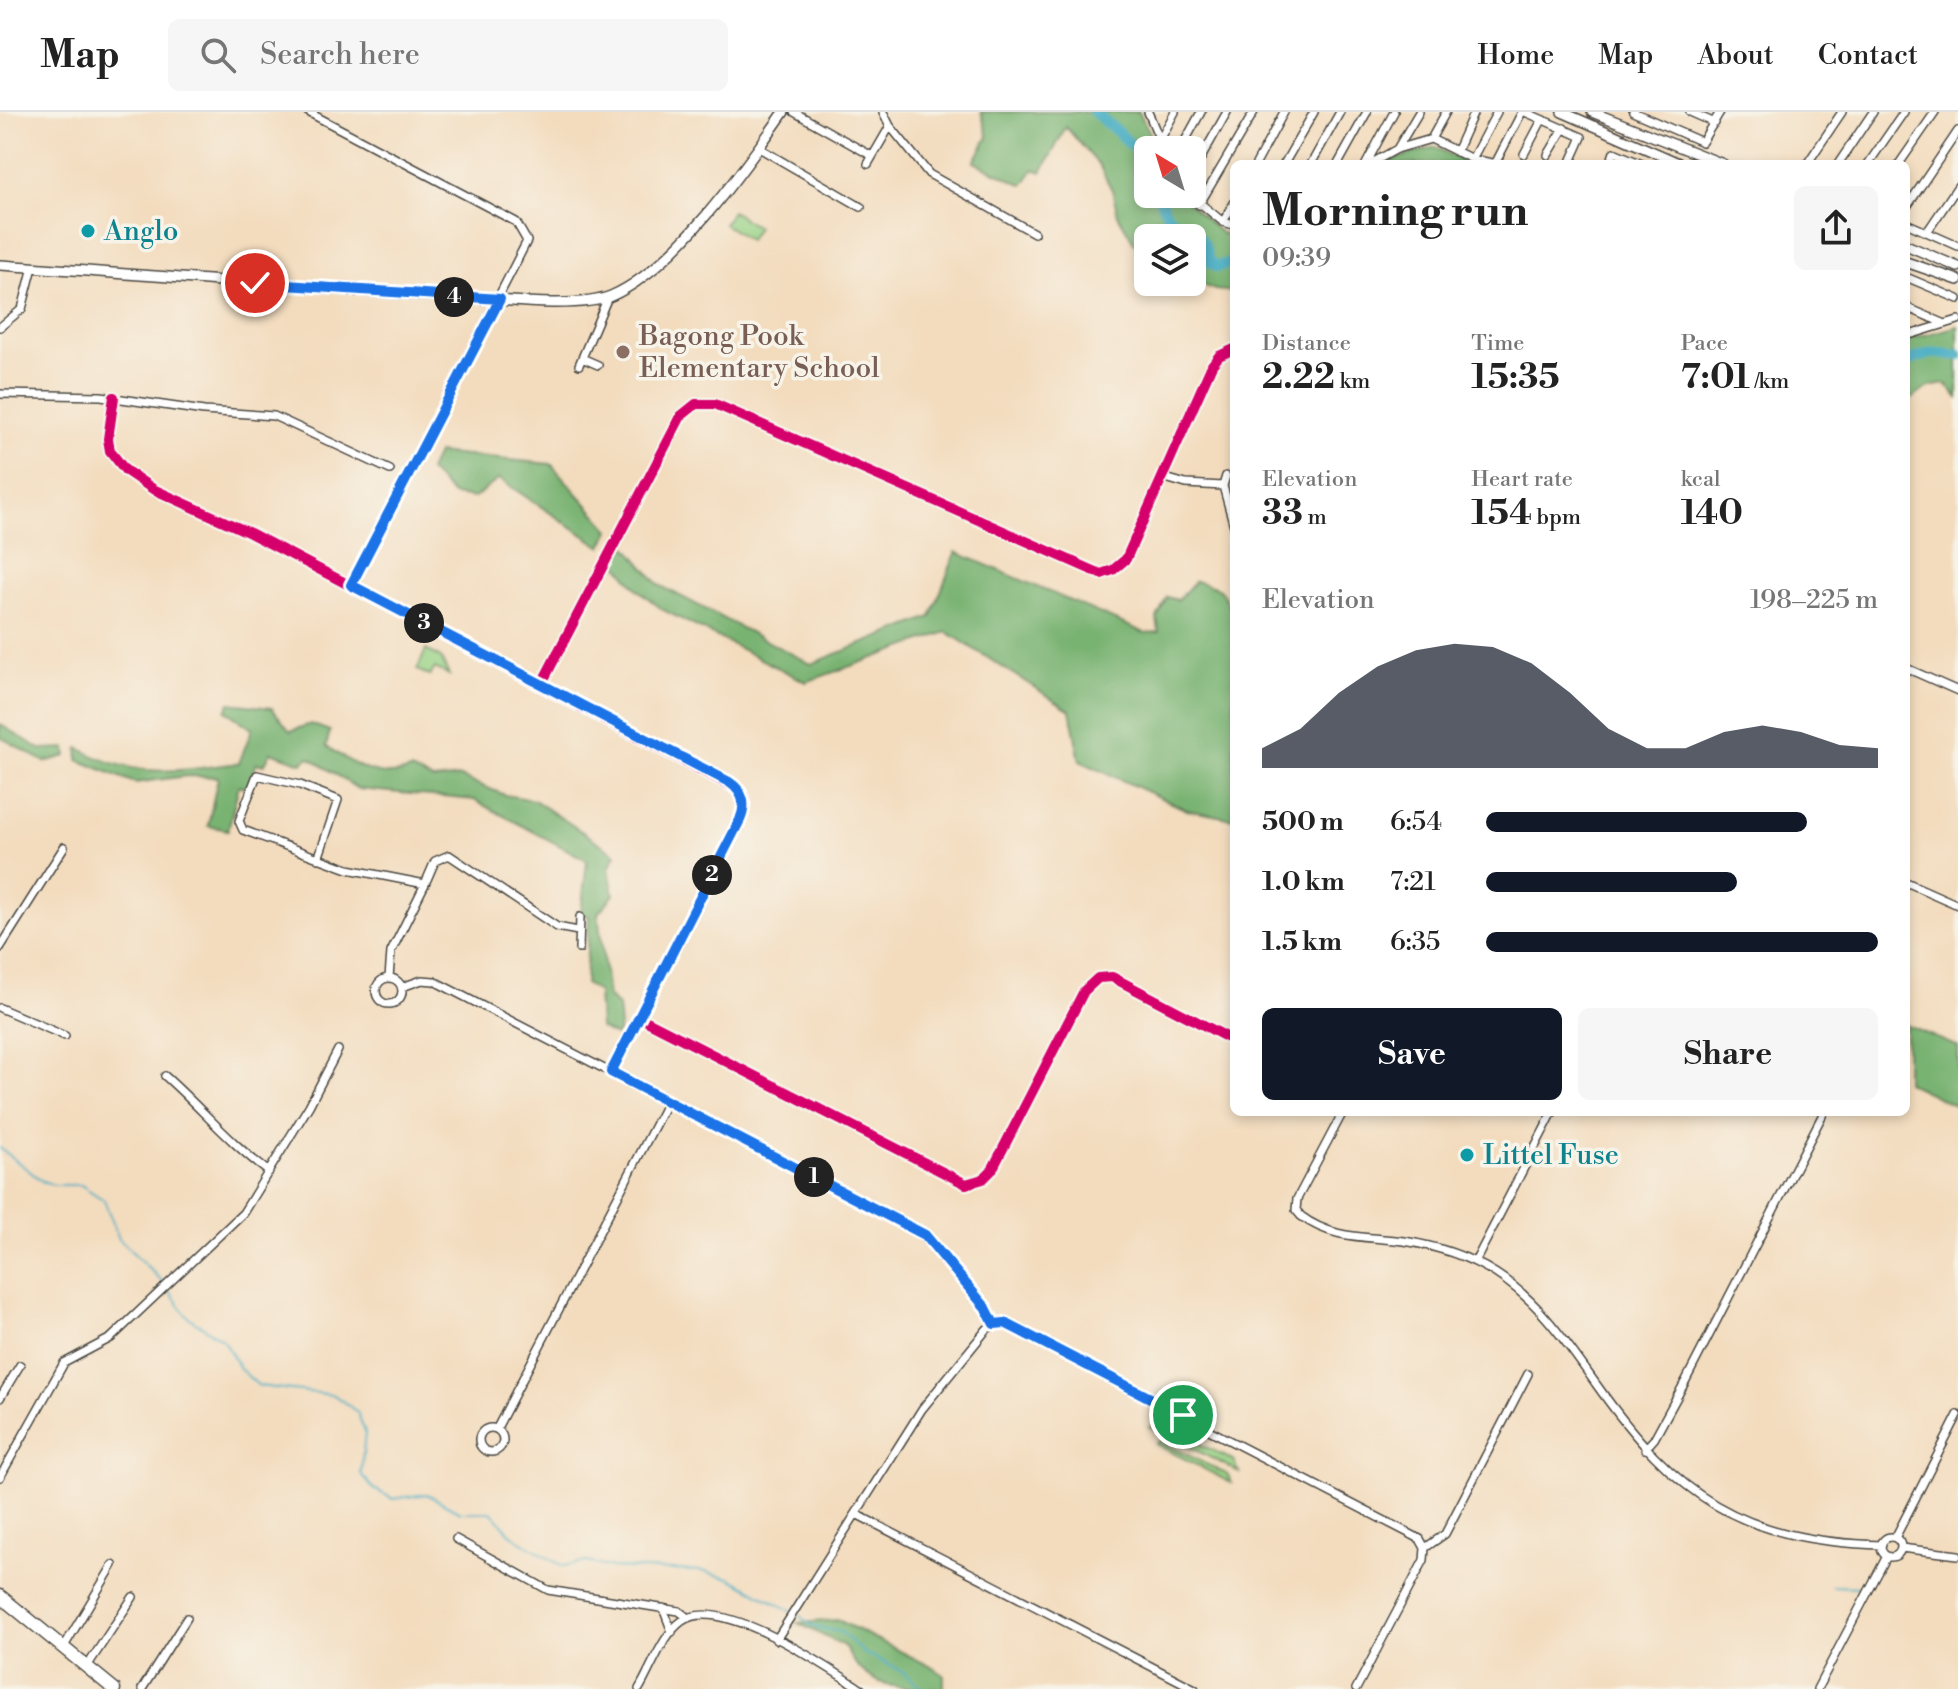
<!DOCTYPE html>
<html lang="en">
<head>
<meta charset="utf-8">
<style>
  body { margin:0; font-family:"Libre Bodoni",serif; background:#f6f6f6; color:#222; height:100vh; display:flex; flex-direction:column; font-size:30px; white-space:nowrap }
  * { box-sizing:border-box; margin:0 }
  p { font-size:26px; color:#767676 }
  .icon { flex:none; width:44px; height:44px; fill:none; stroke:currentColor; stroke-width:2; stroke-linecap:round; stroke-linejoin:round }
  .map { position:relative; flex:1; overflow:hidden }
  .drawer { position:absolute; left:1230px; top:48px; width:680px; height:956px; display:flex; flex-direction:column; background:#fff; border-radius:12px; box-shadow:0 4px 12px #0003 }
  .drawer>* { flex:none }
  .needle { width:52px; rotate:322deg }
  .controls { position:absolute; left:1134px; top:24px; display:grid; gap:16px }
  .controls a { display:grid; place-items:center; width:72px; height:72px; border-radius:12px; background:#fff; box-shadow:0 4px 12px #0003; font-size:40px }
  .pin { position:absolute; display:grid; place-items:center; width:68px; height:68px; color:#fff; margin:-34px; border:4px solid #fff; border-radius:50%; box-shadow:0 2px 8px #0007 }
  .km { position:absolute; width:40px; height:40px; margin:-20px; border-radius:50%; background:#222; color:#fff; font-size:22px; line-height:40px; text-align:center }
  .round { display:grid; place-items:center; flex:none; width:84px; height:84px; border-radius:12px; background:#f6f6f6 }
  .headline { display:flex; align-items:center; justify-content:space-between; height:136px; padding:0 32px }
  h1 { font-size:44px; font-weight:800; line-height:60px }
  .figures { display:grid; grid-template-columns:repeat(3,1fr); gap:12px; height:136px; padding:8px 32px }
  .figures div { display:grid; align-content:center }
  .figures b { font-size:34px; font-weight:800 }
  .figures small { font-size:22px; font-weight:400 }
  .figures p { font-size:22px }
  .chart { height:224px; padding:16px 32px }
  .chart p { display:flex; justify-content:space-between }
  .chart svg { width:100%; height:144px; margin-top:8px; fill:#111827; opacity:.7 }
  .cta { display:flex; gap:16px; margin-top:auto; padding:16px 32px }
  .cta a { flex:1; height:92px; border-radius:12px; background:#111827; color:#fff; font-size:32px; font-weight:800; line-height:92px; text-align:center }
  .cta a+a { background:#f6f6f6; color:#222 }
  ul { padding:0 32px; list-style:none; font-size:26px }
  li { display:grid; grid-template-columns:128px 96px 1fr; align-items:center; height:60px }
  li i { height:20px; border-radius:10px; background:#111827 }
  header { display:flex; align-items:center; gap:48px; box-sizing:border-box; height:112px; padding:0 40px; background:#fff; border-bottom:2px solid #e0e0e0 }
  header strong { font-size:38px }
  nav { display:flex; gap:44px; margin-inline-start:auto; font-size:28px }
  .search { width:560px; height:72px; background:#f6f6f6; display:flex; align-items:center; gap:20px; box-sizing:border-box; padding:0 28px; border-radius:12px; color:#767676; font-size:30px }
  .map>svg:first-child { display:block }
  .green { fill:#97d184; stroke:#617e58; stroke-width:2 }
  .forest { fill:#79b372; stroke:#526f4e; stroke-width:2 }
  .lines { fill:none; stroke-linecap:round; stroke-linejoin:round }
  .stream { stroke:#43acc2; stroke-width:2 }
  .river { stroke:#43acc2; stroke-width:11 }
  .minor-casing { stroke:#494641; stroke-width:10 }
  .tertiary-casing { stroke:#494641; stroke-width:12 }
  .trunk-casing { stroke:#494641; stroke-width:15 }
  .minor { stroke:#fff; stroke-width:7 }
  .tertiary { stroke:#fff; stroke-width:9 }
  .trunk { stroke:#fff; stroke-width:12 }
  .cycleway-casing { stroke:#f7f3e8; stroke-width:15 }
  .cycleway { stroke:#d6006c; stroke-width:10 }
  .route-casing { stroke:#fff; stroke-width:16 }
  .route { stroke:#1a73e8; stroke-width:10 }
  .culture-dot { fill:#0f9aa8; stroke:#f7f3e8; stroke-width:3 }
  .education-dot { fill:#8d6e63; stroke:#f7f3e8; stroke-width:3 }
  .labels { text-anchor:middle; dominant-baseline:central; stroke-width:7; stroke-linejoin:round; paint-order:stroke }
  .culture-label { font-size:28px; fill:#0d838f; stroke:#f7f3e8; text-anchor:start }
  .education-label { font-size:28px; fill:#785e54; stroke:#f7f3e8; text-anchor:start }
</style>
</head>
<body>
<header>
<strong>Map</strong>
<div class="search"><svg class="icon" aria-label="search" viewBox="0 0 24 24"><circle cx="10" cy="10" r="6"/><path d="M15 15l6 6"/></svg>Search here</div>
<nav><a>Home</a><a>Map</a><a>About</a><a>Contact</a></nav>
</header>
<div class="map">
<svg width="1958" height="1577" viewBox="0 0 1958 1577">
  <rect width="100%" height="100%" fill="#f7f3e8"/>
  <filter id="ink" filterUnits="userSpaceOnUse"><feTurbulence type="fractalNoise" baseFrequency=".0125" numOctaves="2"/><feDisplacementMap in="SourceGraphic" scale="16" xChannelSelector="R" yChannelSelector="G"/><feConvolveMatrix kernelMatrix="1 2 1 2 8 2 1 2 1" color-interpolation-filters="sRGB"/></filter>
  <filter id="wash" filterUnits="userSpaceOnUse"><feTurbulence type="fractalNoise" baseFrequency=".006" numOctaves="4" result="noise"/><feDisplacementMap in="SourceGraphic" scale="32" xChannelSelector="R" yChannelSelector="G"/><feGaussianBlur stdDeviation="1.8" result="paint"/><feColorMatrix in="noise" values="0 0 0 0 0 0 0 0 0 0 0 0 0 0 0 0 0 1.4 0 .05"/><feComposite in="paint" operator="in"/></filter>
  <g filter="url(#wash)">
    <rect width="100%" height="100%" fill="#f3dcbe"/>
    <path class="green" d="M732 99 757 115 749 128 724 112Z
      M426 538 441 546 449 563 435 556 430 564 417 558Z
      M1159 1312 1234 1349 1239 1360 1150 1315Z
      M1159 1329 1228 1363 1231 1371 1156 1332Z"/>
    <path class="forest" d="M981 0H1139L1159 38H1148V82H1179L1222 122 1234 118V180L1215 178 1192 168V126H1148L1146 151 1118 103 1112 78 1099 53 1066 15 1042 60 1034 57 1023 73 974 50 988 25Z
      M1435 35 1468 52H1382L1385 50Z
      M1958 214V286L1946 272 1928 275 1906 291V228Z
      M437 341 551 352 610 418 602 435 499 367 474 386 453 383 429 359Z
      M623 430 659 473 811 552 931 505 956 440 1145 521 1159 520 1157 506 1167 485 1178 488 1195 469 1219 476 1234 501V707L1187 698 1080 649 1070 598 947 520 806 570 663 498 637 477 614 448Z
      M230 591 272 596 290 619 311 612 330 619 326 634C354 653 377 670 411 658L433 668 460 665 505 683 534 688 616 742 609 756 614 783 598 801 608 885 618 894 620 915 616 924 600 916 598 880 585 872 589 804 581 802 587 748 474 688 358 677 309 645 302 651 271 640 264 653 256 651 247 676 239 673 228 718 208 714 218 665 187 664 135 671 78 648 79 636C136 668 178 659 239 651L252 617 226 599Z
      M0 612 40 637 66 636 67 644 45 650 0 625Z
      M1906 913 1958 935V995L1906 970Z
      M838 1508 934 1556 944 1563V1577C896 1577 866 1577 844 1534L798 1511Z"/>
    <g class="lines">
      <path class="stream" d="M0 1036 42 1069 54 1073H81L104 1088 119 1127 164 1171
        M167 1176 187 1204 224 1229 240 1257 259 1274 334 1283 357 1300 365 1320 361 1362 374 1377 393 1387 427 1382 460 1400H491L513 1424 562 1454 587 1450 612 1456 701 1459 730 1466 791 1499
        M1831 1474 1862 1475
        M797 1502 814 1515 841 1520 864 1541 900 1558 923 1577"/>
      <path class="river" d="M1094 0C1115 18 1137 33 1148 59
        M1158 82C1161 89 1165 101 1170 106 1189 124 1203 115 1208 148L1217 155 1234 149
        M1906 250 1931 241 1958 243"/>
    </g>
  </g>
  <g filter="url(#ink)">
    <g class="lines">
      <defs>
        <path id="minor" d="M308 0 516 110 527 129 351 473
          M794 0 872 44
          M883 0 890 14
          M1148 0 1164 38
          M1525 0 1582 25 1570 52
          M1633 0 1702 30 1720 0
          M1690 0 1715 11
          M1431 27 1446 0
          M1160 28 1175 0
          M759 36 861 95
          M1397 37 1419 0
          M1180 38 1201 0
          M1456 40 1474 0
          M1524 42 1542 8
          M1548 43 1564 16
          M1472 47 1497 0
          M868 52 890 14 929 62 1034 121
          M1256 52 1284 0
          M1284 52 1314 0
          M1311 52 1340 0
          M1338 52 1367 0
          M1366 52 1394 0
          M1370 52 1397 37 1431 27 1472 47 1497 52
          M1495 52 1522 0
          M1610 52 1614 40 1642 52
          M1807 52 1842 0
          M1838 52 1873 0
          M1868 52 1904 0
          M1899 52 1935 0
          M1192 62 1227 0
          M1189 82 1223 110 1234 113
          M1199 93 1254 0
          M1906 96 1958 19
          M1223 110 1234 91
          M1906 111 1958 134
          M1927 120 1958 74
          M1906 165 1958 187
          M1906 195 1943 211
          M0 215 22 197 33 155
          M1906 224 1958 208
          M582 246 598 253
          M579 253 608 185
          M0 282 101 284 204 299 274 304 390 358
          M114 285 108 327 110 339 125 358 153 377 250 421 739 678 744 692 740 708 639 905 966 1072 983 1067 992 1058 1084 879 1098 866 1112 865 1234 929
          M1226 364 1223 374 1234 414
          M1162 365 1186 372 1223 374
          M1906 556 1958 579
          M541 573 681 304 696 292H715L1101 462 1113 458 1126 447 1212 253 1219 244 1234 237
          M318 747 338 688 300 673 257 663 239 709 243 718 348 757 425 772 391 840 389 866
          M1906 770 1958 793
          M425 772 435 749 449 743 557 815 578 819
          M0 836 64 735
          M579 837 580 805
          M376 879a13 13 0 1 1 26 0a13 13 0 1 1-26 0Z
          M402 875 422 868 434 869 920 1120 986 1196 994 1212
          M0 896 65 924
          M611 960 639 905
          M165 964C201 996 231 1032 269 1060
          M1343 1000 1297 1087 1296 1098 1301 1104C1333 1128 1366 1124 1404 1129 1436 1134 1468 1144 1495 1161 1539 1189 1566 1230 1596 1272 1676 1385 1741 1429 1882 1433
          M1475 1150 1553 1000
          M0 1286 20 1253
          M479 1328a12 12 0 1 1 24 0a12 12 0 1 1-24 0Z
          M497 1316 667 990
          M1645 1337 1654 1327 1685 1270 1824 1000
          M0 1365 64 1251 111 1226 243 1101 309 994 338 938
          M856 1402 1195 1577
          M1881 1435a10 10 0 1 1 20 0a10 10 0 1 1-20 0Z
          M1895 1426 1958 1303
          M456 1427 548 1478 679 1499 688 1506
          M1425 1436 1445 1422 1528 1262
          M1901 1436 1958 1443
          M663 1496 672 1520
          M776 1528 922 1297 987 1217 1000 1210 1420 1427 1425 1436 1424 1448 1356 1577
          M65 1533 113 1453
          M88 1553 133 1485
          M142 1577 187 1506
          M639 1577C651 1557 663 1522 682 1509 721 1482 827 1555 861 1577
          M1817 1577 1887 1444"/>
        <path id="tertiary" d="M1562 0 1681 52
          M1592 0 1723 52
          M1906 133 1958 155
          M1906 150 1958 168
          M0 153C151 163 303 176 454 185 493 187 577 198 611 184 674 157 745 56 784 0"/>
        <path id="trunk" d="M0 1484 114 1577"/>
      </defs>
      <use href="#minor" class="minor-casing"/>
      <use href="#tertiary" class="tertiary-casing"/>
      <use href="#trunk" class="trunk-casing"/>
      <use href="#minor" class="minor"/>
      <use href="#tertiary" class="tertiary"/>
      <use href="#trunk" class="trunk"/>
      <defs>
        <path id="cycleway" d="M114 285 108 327 110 339 125 358 153 377 250 421 739 678 744 692 740 708 639 905 966 1072 983 1067 992 1058 1084 879 1098 866 1112 865 1234 929
          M541 573 681 304 696 292H715L1101 462 1113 458 1126 447 1212 253 1219 244 1234 237"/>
      </defs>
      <use href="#cycleway" class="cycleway-casing"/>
      <use href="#cycleway" class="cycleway"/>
    </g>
  </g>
  <g class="lines" filter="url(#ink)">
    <defs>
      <path id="route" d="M255 171 500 187 351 473 729 670C743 679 747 692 740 708L611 960 925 1123 986 1196 994 1212 1005 1211 1183 1303"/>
    </defs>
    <use href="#route" class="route-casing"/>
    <use href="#route" class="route"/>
  </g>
  <g class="culture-dot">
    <circle cx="88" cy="119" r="8"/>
    <circle cx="1467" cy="1043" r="8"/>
  </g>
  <circle class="education-dot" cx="623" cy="240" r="8"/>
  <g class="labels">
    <g class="culture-label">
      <text x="104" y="119">Anglo</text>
      <text x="1483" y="1043">Littel Fuse</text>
    </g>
    <g class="education-label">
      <text x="639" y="224">Bagong Pook<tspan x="639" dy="32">Elementary School</tspan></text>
    </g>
  </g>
</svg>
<div class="controls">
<a><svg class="needle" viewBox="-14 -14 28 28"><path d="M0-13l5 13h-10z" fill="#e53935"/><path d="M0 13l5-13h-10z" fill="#767676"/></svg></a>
<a><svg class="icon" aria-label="layers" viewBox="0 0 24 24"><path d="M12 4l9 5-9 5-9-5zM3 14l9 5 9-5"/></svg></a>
</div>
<div class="pin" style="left:1183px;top:1303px;background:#1e9e55"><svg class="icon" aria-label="arrive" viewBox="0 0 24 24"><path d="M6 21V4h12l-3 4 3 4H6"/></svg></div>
<div class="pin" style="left:255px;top:171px;background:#d93025"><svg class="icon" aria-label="check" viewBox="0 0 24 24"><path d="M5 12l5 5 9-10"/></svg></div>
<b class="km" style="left:814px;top:1065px">1</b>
<b class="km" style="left:712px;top:763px">2</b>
<b class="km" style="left:424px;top:511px">3</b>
<b class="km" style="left:454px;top:185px">4</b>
<section class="drawer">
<div class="headline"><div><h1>Morning run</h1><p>09:39</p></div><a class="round"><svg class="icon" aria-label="share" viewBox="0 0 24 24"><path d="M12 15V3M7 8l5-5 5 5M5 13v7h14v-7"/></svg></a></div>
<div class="figures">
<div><p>Distance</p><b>2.22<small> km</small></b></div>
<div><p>Time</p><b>15:35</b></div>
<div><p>Pace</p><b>7:01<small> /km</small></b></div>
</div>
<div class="figures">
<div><p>Elevation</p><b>33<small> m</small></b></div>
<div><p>Heart rate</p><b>154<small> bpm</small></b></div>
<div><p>kcal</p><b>140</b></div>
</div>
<div class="chart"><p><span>Elevation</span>198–225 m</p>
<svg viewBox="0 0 160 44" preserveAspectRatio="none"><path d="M0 44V38L10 32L20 21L30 13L40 8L50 6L60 7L70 12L80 21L90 32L100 38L110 38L120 33L130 31L140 33L150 37L160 38V44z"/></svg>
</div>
<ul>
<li><b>500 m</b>6:54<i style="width:82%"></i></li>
<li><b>1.0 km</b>7:21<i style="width:64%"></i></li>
<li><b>1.5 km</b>6:35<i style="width:100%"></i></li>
</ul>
<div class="cta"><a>Save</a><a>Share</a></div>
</section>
</div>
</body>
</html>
